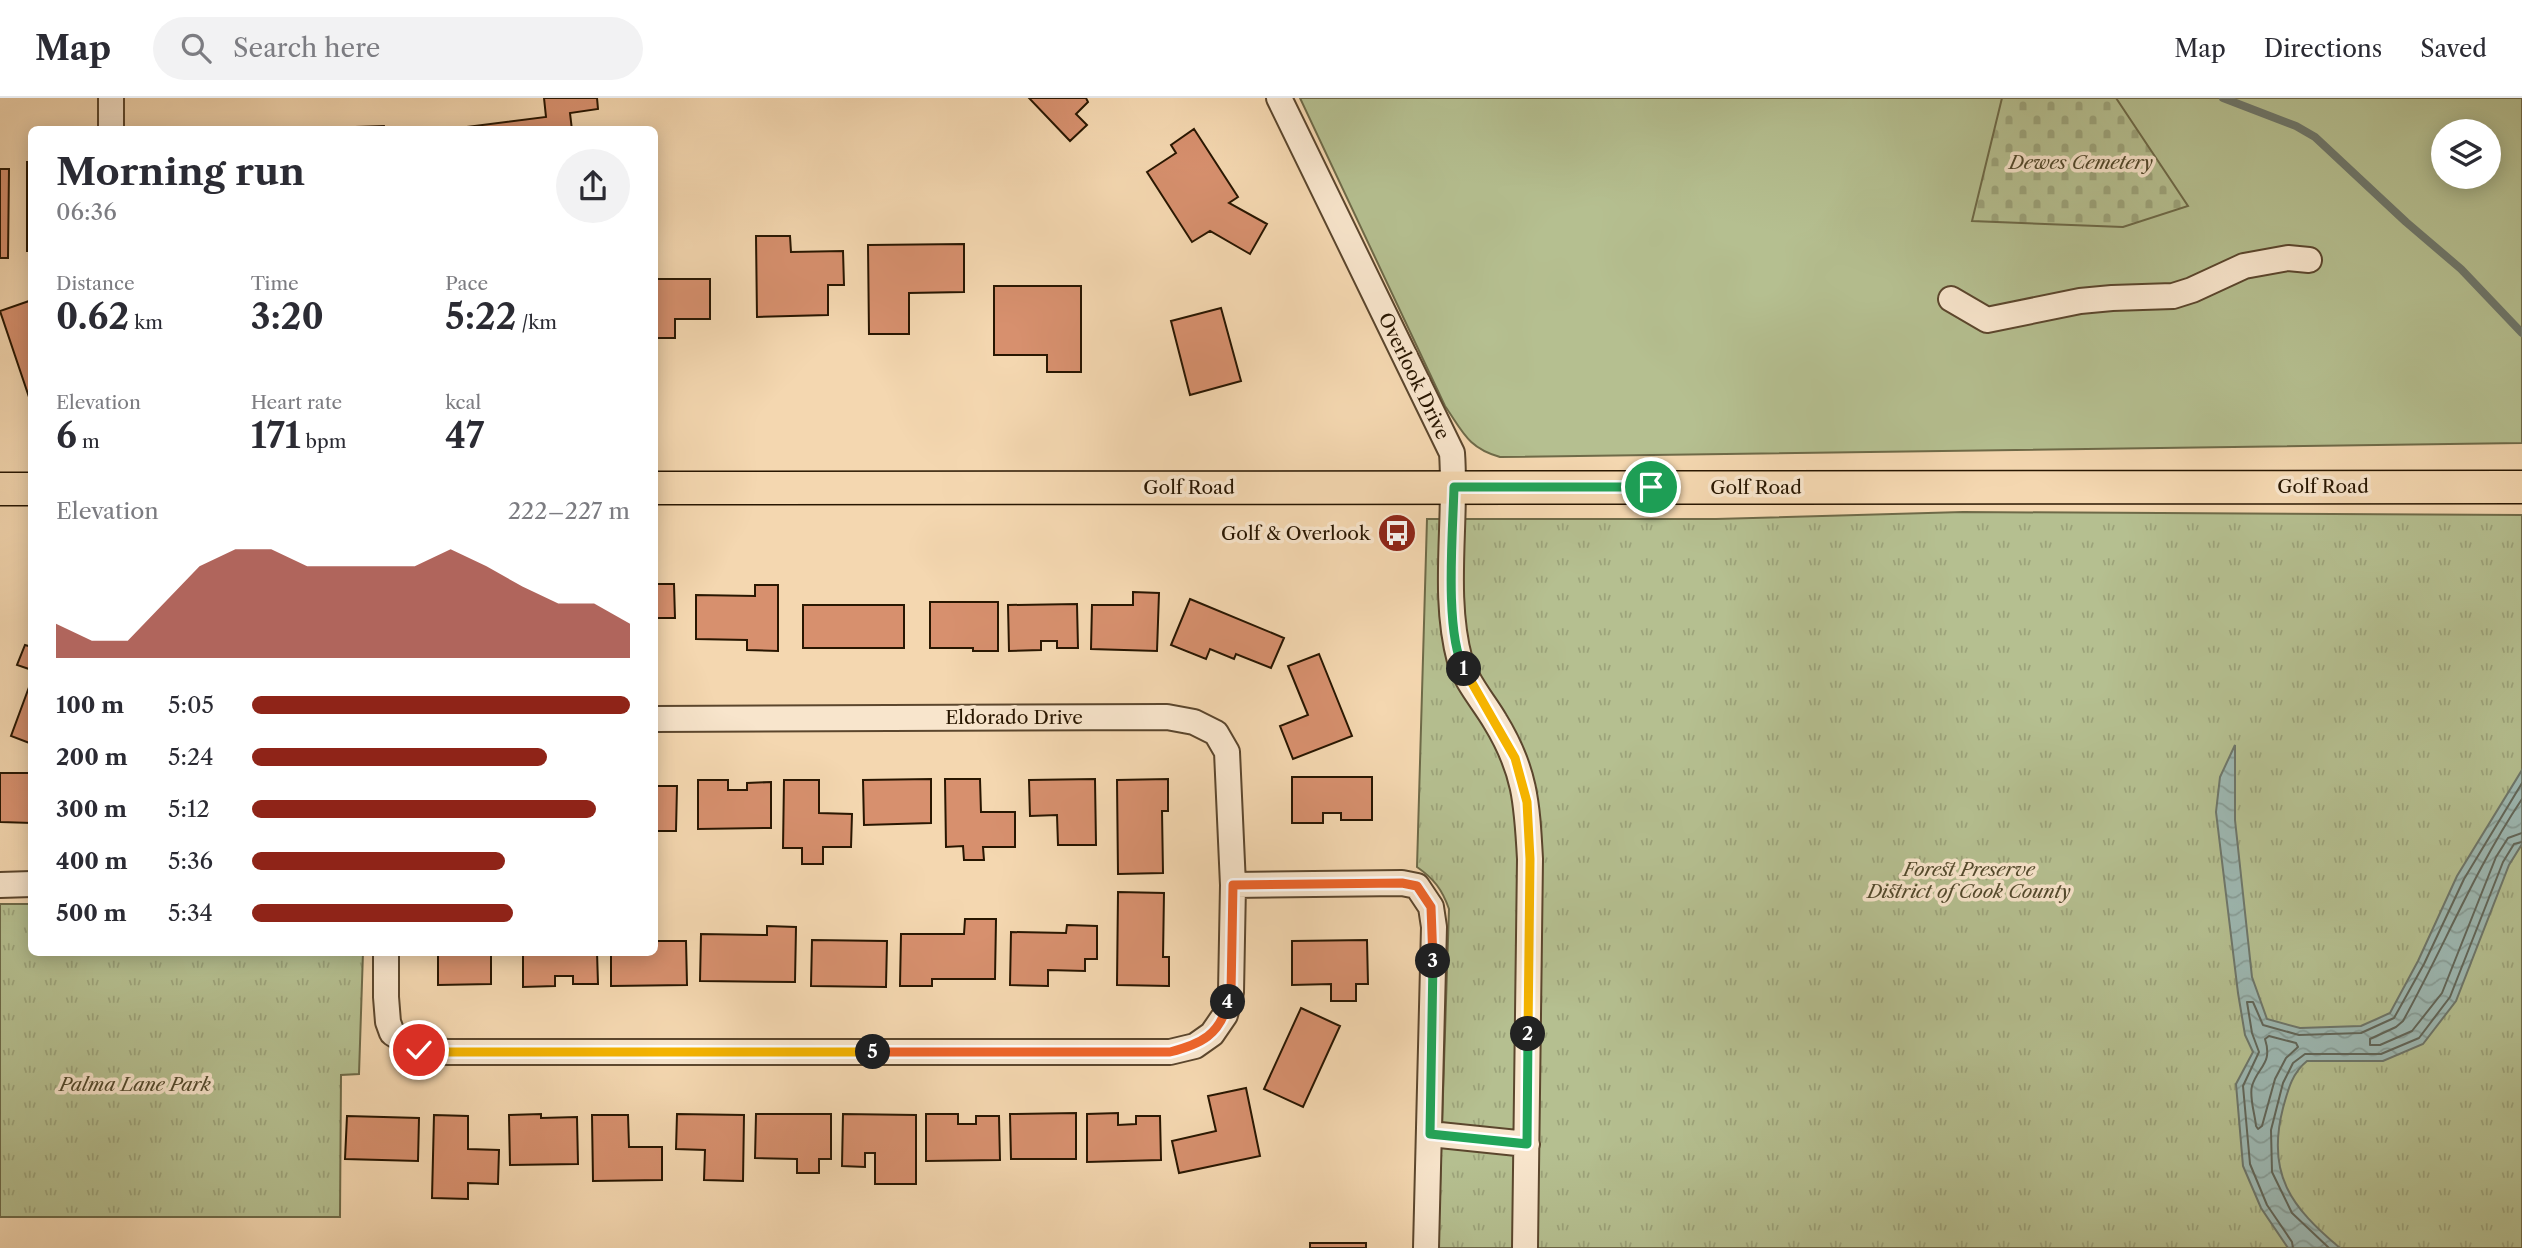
<!DOCTYPE html>
<html lang="en">
<head>
<meta charset="utf-8">
<style>
  body { margin:0; font-family:"Libre Caslon Text",serif; background:#f2f2f3; color:#2b2b33; height:100vh; display:flex; flex-direction:column; font-size:26px; white-space:nowrap }
  * { box-sizing:border-box; margin:0 }
  p { font-size:23px; color:#7c7c81 }
  .icon { flex:none; width:38px; height:38px; fill:none; stroke:currentColor; stroke-width:2; stroke-linecap:round; stroke-linejoin:round }
  .map { position:relative; flex:1; overflow:hidden }
  .side { position:absolute; left:28px; top:28px; width:630px; height:830px; display:flex; flex-direction:column; background:#fff; border-radius:10px; box-shadow:0 4px 18px #0003 }
  .side>* { flex:none }
  .controls { position:absolute; left:2431px; top:21px; display:grid; gap:14px }
  .controls a { display:grid; place-items:center; width:70px; height:70px; border-radius:50%; background:#fff; box-shadow:0 4px 18px #0003; font-size:35px }
  .pin { position:absolute; display:grid; place-items:center; width:60px; height:60px; color:#fff; margin:-30px; border:4px solid #fff; border-radius:50%; box-shadow:0 2px 7px #0007 }
  .km { position:absolute; width:35px; height:35px; margin:-18px; border-radius:50%; background:#222; color:#fff; font-size:19px; line-height:35px; text-align:center }
  .round { display:grid; place-items:center; flex:none; width:74px; height:74px; border-radius:37px; background:#f2f2f3 }
  .headline { display:flex; align-items:center; justify-content:space-between; height:119px; padding:0 28px }
  h1 { font-size:38px; font-weight:700; line-height:52px }
  .stats { display:grid; grid-template-columns:repeat(3,1fr); gap:10px; height:119px; padding:7px 28px }
  .stats div { display:grid; align-content:center }
  .stats b { font-size:35px; font-weight:700 }
  .stats small { font-size:19px; font-weight:400 }
  .stats p { font-size:19px }
  .chart { height:196px; padding:14px 28px }
  .chart p { display:flex; justify-content:space-between }
  .chart svg { width:100%; height:126px; margin-top:7px; fill:#8f2418; opacity:.7 }
  ul { padding:0 28px; list-style:none; font-size:23px }
  li { display:grid; grid-template-columns:112px 84px 1fr; align-items:center; height:52px }
  li i { height:18px; border-radius:9px; background:#8f2418 }
  header { display:flex; align-items:center; gap:42px; box-sizing:border-box; height:98px; padding:0 35px; background:#fff; border-bottom:2px solid #e1e1e2 }
  header strong { font-size:33px }
  nav { display:flex; gap:38px; margin-inline-start:auto; font-size:24px }
  .search { width:490px; height:63px; background:#f2f2f3; display:flex; align-items:center; gap:18px; box-sizing:border-box; padding:0 24px; border-radius:38px; color:#7c7c81; font-size:26px }
  .map>svg:first-child { display:block }
  .grass { fill:#b5bf90; stroke:#6e6a48; stroke-width:2; fill-rule:evenodd }
  .cemetery { fill:url(#cemetery-stones); stroke:#6e6a48; stroke-width:2 }
  .park { fill:url(#park-tufts); stroke:#6e6a48; stroke-width:2 }
  .water { fill:url(#water-waves); stroke:#6e776b; stroke-width:2 }
  .lines { fill:none; stroke-linecap:round; stroke-linejoin:round }
  .shore { stroke:#62675a; stroke-width:2 }
  .stream { stroke:#6e776b; stroke-width:8 }
  .building { fill:#d7906e; stroke:#281601; stroke-width:2 }
  .minor-casing { stroke:#5b462d; stroke-width:28 }
  .major-casing { stroke:#281601; stroke-width:35 }
  .minor { stroke:#f8e5cc; stroke-width:24 }
  .major { stroke:#f4d7b0; stroke-width:32 }
  .split-1-casing { stroke:#fff; stroke-width:14 }
  .split-2-casing { stroke:#fff; stroke-width:14 }
  .split-3-casing { stroke:#fff; stroke-width:14 }
  .split-4-casing { stroke:#fff; stroke-width:14 }
  .split-5-casing { stroke:#fff; stroke-width:14 }
  .split-6-casing { stroke:#fff; stroke-width:14 }
  .split-1 { stroke:#22a559; stroke-width:9 }
  .split-2 { stroke:#f5b400; stroke-width:9 }
  .split-3 { stroke:#22a559; stroke-width:9 }
  .split-4 { stroke:#f0652b; stroke-width:9 }
  .split-5 { stroke:#f0652b; stroke-width:9 }
  .split-6 { stroke:#f5b400; stroke-width:9 }
  .labels { text-anchor:middle; dominant-baseline:central; stroke-width:7; stroke-linejoin:round; paint-order:stroke }
  .park-label { font-size:19px; font-style:italic; fill:#52492c; stroke:#f8e5cc }
  .street-label { font-size:19px; fill:#281601; stroke:#f8e5cc }
  .poi-label { font-size:19px; fill:#281601; stroke:#f8e5cc; text-anchor:end }
</style>
</head>
<body>
<header>
<strong>Map</strong>
<div class="search"><svg class="icon" aria-label="search" viewBox="0 0 24 24"><circle cx="10" cy="10" r="6"/><path d="M15 15l6 6"/></svg>Search here</div>
<nav><a>Map</a><a>Directions</a><a>Saved</a></nav>
</header>
<div class="map">
<svg width="2522" height="1150" viewBox="0 0 2522 1150">
  <defs>
    <pattern id="cemetery-stones" width="16" height="16" patternUnits="userSpaceOnUse" patternTransform="scale(1.75)"><rect width="16" height="16" fill="#b5bf90"/><path d="M2 7V4a2 2 0 0 1 4 0v3zM10 15v-3a2 2 0 0 1 4 0v3z" fill="#9ca37a"/></pattern>
    <pattern id="park-tufts" width="24" height="20" patternUnits="userSpaceOnUse" patternTransform="scale(1.75)"><rect width="24" height="20" fill="#b5bf90"/><path d="M3 7l-1-3M5 7V3M7 7l1-3M15 17l-1-3M17 17v-4M19 17l1-3" fill="none" stroke="#9ca37a"/></pattern>
    <pattern id="water-waves" width="16" height="10" patternUnits="userSpaceOnUse" patternTransform="scale(1.75)"><rect width="16" height="10" fill="#9db8b2"/><path d="M0 5q4-4 8 0t8 0" fill="none" stroke="#879d97"/></pattern>
  </defs>
  <rect width="100%" height="100%" fill="#f4d7b0"/>
  <filter id="stains"><feTurbulence type="fractalNoise" baseFrequency=".00286" numOctaves="4"/><feColorMatrix values="0 0 0 0 .2 0 0 0 0 .09 0 0 0 0 .02 0 0 0 .5 -.17"/></filter>
  <radialGradient id="worn" r=".72"><stop offset=".6" stop-color="#630" stop-opacity="0"/><stop offset="1" stop-color="#630" stop-opacity=".3"/></radialGradient>
  <path class="grass" d="M1300 0H2522V345L1500 359C1468 350 1463 334 1445 308ZM2443 33H2488V79H2443Z"/>
  <path class="cemetery" d="M2002 0H2116L2188 108 2123 129 1972 123Z"/>
  <path class="park" d="M1963 414 2522 417V1150H1438L1449 811C1442 791 1434 781 1417 769L1427 421H1716Z
    M0 806H31L32 854H363L359 976 341 977 340 1119H0Z"/>
  <path class="water" d="M2235 647V722L2252 879 2267 921 2300 930 2361 928 2390 915 2418 863 2457 778 2522 672V746L2509 767 2456 903 2423 946 2383 963H2307C2292 975 2288 992 2283 1010 2266 1076 2291 1109 2340 1150H2288L2261 1110 2243 1068 2236 986 2253 954 2245 937 2238 895 2216 714 2220 679Z"/>
  <g class="lines">
    <path class="shore" d="M2522 701C2475 771 2444 849 2403 923L2396 929 2370 941V947H2380L2412 933 2442 895 2496 759 2508 740 2522 735
      M2269 938 2296 945 2298 949 2286 960 2275 981 2262 1028 2258 1031 2256 1028C2255 1016 2249 999 2252 988 2258 968 2273 966 2265 941Z
      M2293 1150 2292 1144 2267 1107 2250 1066 2243 988 2259 954 2252 935 2247 904H2253L2263 927 2299 937 2361 935 2394 920 2424 866 2464 781 2522 685
      M2329 1150 2292 1115 2272 1074 2271 1032 2283 985 2293 965 2305 956H2381L2419 940 2450 899 2503 764 2514 746 2522 744"/>
    <path class="stream" d="M2223 0 2296 28 2315 39 2406 124 2461 171 2522 235"/>
  </g>
  <path class="building" d="M544 0H597L598 11 570 15 572 32H443L546 19Z
    M1029 0H1086L1088 4 1076 16 1087 27 1070 43Z
    M384 28 385 32 295 31Z
    M1194 31 1238 99 1229 105 1267 126 1250 156 1210 133 1192 144 1147 74 1176 55 1171 47Z
    M27 64H32V153H27Z
    M0 71H9L8 160H0Z
    M756 138H790L791 154 843 153 844 187H828V217L757 219Z
    M964 146V194L909 195V236H869L868 147Z
    M654 181H710V221H675V240H654Z
    M994 188H1081V274H1047V257H994Z
    M32 202V305H31L0 213Z
    M1221 210 1241 283 1190 297 1171 223Z
    M654 486H674L675 520H654Z
    M755 487H778V553L747 552V542L696 541V497L755 498Z
    M1133 494 1159 495 1157 553 1091 551 1092 507H1133Z
    M1190 501 1284 540 1271 570 1236 556 1234 561 1210 551 1206 561 1171 547Z
    M930 504H998V553H973V550H930Z
    M1077 506 1078 550H1057V543H1041V552L1009 553 1008 507Z
    M803 507H904V550H803Z
    M25 547 32 549V572L17 567Z
    M1319 556 1352 638 1293 661 1280 628 1308 617 1288 568Z
    M32 581V646L11 638Z
    M0 675H32V725L0 724Z
    M1292 679H1372V722H1341V715H1323V725H1292Z
    M931 681V725L864 727 863 682Z
    M945 681H980L981 714H1015V749H983L984 762H964L963 748 946 749Z
    M1095 681 1096 747H1058L1057 717 1030 718 1029 682Z
    M1168 681V713H1162L1163 775 1118 776 1117 682Z
    M698 682H728V692H747V685L771 684V730L698 731Z
    M784 682H819V715L852 716 851 749H823V766H802V750H783Z
    M654 688H677L676 733H654Z
    M1118 794 1164 795 1163 859H1169V888L1117 887Z
    M965 821H996L995 881H932V888H900L901 836H964Z
    M1067 827 1097 828V861H1085V873L1048 872V888L1010 887 1011 834 1066 835Z
    M767 828 796 829 795 884 700 883 701 836 767 837Z
    M812 842 887 843 886 889 811 888Z
    M1367 842 1368 886H1356V903H1331V886L1292 887V843Z
    M654 843H686L687 887 611 888V854H654Z
    M438 854H491V886L438 887Z
    M523 854H597L598 886H573V878H555V888L523 889Z
    M1301 910 1340 928 1303 1009 1264 991Z
    M1246 990 1260 1058 1179 1075 1172 1043 1216 1033 1208 998Z
    M1076 1015V1061H1011L1010 1016Z
    M1118 1015V1027L1136 1026V1018H1160L1161 1062 1087 1064V1016Z
    M541 1016V1020L577 1019 578 1066 510 1067 509 1017Z
    M677 1016 744 1017 743 1083 704 1082 705 1052 676 1051Z
    M756 1016H831V1061H819V1075H797V1061L755 1060Z
    M843 1016 916 1017V1086H875V1055H865V1069L842 1068Z
    M926 1016H958V1026H976V1018H999L1000 1062 926 1063Z
    M434 1017 468 1018V1051L499 1052 498 1086 468 1085V1101L432 1100Z
    M592 1017H628L629 1049H662V1082L593 1083Z
    M347 1018 419 1020 418 1063 345 1061Z
    M1310 1145H1366V1150H1310Z"/>
  <g class="lines">
    <defs>
      <path id="minor" d="M1279 0 1452 355C1457 423 1442 497 1460 563 1466 584 1484 604 1495 623 1525 672 1527 704 1530 761L1525 1150
        M111 32V0
        M1951 201 1987 222 2080 203 2112 200 2173 198 2192 192 2244 168 2288 160 2309 162
        M0 787 32 786
        M1233 787 1402 785 1417 788 1431 809 1434 829 1426 1150
        M386 854V899L388 924 392 935 419 952 448 954H1170L1195 948 1212 936 1225 917 1231 894 1233 787 1227 654 1216 635 1194 624 1167 619 654 621
        M1430 1036 1527 1046"/>
      <path id="major" d="M654 390 2522 389
        M0 391H32"/>
    </defs>
    <use href="#minor" class="minor-casing"/>
    <use href="#major" class="major-casing"/>
    <use href="#minor" class="minor"/>
    <use href="#major" class="major"/>
  </g>
  <g class="lines">
    <defs>
      <path id="split-1" d="M1464 571C1444 535 1453 432 1454 389H1651"/>
      <path id="split-2" d="M1464 571 1515 660 1527 704 1530 761 1528 936"/>
      <path id="split-3" d="M1433 863 1430 1036 1527 1046 1528 936"/>
      <path id="split-4" d="M1228 904 1231 894 1233 787 1402 785 1417 788 1431 809 1433 863"/>
      <path id="split-5" d="M873 954H1170C1201 946 1220 937 1228 904"/>
      <path id="split-6" d="M419 952 448 954H873"/>
    </defs>
    <use href="#split-1" class="split-1-casing"/>
    <use href="#split-2" class="split-2-casing"/>
    <use href="#split-3" class="split-3-casing"/>
    <use href="#split-4" class="split-4-casing"/>
    <use href="#split-5" class="split-5-casing"/>
    <use href="#split-6" class="split-6-casing"/>
    <use href="#split-1" class="split-1"/>
    <use href="#split-2" class="split-2"/>
    <use href="#split-3" class="split-3"/>
    <use href="#split-4" class="split-4"/>
    <use href="#split-5" class="split-5"/>
    <use href="#split-6" class="split-6"/>
  </g>
  <defs>
    <symbol id="bus-disc" viewBox="-11 -11 22 22"><circle r="9.5" fill="#8f2418" stroke="#f8e5cc"/><path d="M-5-6H5V4H4V6H2V4H-2V6H-4V4H-5ZM-3.5-4V0h7V-4ZM-3.5 1.2v1.5H-2V1.2ZM2 1.2v1.5H3.5V1.2Z" fill="#fff"/></symbol>
  </defs>
  <g fill-rule="evenodd">
    <use href="#bus-disc" x="1375" y="413" width="44" height="44"/>
  </g>
  <g class="labels">
    <g class="park-label">
      <text x="2081" y="64">Dewes Cemetery</text>
      <text x="1969" y="771">Forest Preserve<tspan x="1969" dy="22">District of Cook County</tspan></text>
      <text x="135" y="986">Palma Lane Park</text>
    </g>
    <g class="street-label">
      <text transform="translate(1414 278) rotate(64)">Overlook Drive</text>
      <text x="2323" y="388">Golf Road</text>
      <text x="1189" y="389">Golf Road</text>
      <text x="1756" y="389">Golf Road</text>
      <text x="1014" y="619">Eldorado Drive</text>
    </g>
    <g class="poi-label">
      <text x="1370" y="435">Golf &amp; Overlook</text>
    </g>
  </g>
  <rect width="100%" height="100%" filter="url(#stains)"/>
  <rect width="100%" height="100%" fill="url(#worn)"/>
</svg>
<div class="controls">
<a><svg class="icon" aria-label="layers" viewBox="0 0 24 24"><path d="M12 4l9 5-9 5-9-5zM3 14l9 5 9-5"/></svg></a>
</div>
<div class="pin" style="left:1651px;top:389px;background:#1e9e55"><svg class="icon" aria-label="arrive" viewBox="0 0 24 24"><path d="M6 21V4h12l-3 4 3 4H6"/></svg></div>
<div class="pin" style="left:419px;top:952px;background:#d93025"><svg class="icon" aria-label="check" viewBox="0 0 24 24"><path d="M5 12l5 5 9-10"/></svg></div>
<b class="km" style="left:1464px;top:571px">1</b>
<b class="km" style="left:1528px;top:936px">2</b>
<b class="km" style="left:1433px;top:863px">3</b>
<b class="km" style="left:1228px;top:904px">4</b>
<b class="km" style="left:873px;top:954px">5</b>
<section class="side">
<div class="headline"><div><h1>Morning run</h1><p>06:36</p></div><a class="round"><svg class="icon" aria-label="share" viewBox="0 0 24 24"><path d="M12 15V3M7 8l5-5 5 5M5 13v7h14v-7"/></svg></a></div>
<div class="stats">
<div><p>Distance</p><b>0.62<small> km</small></b></div>
<div><p>Time</p><b>3:20</b></div>
<div><p>Pace</p><b>5:22<small> /km</small></b></div>
</div>
<div class="stats">
<div><p>Elevation</p><b>6<small> m</small></b></div>
<div><p>Heart rate</p><b>171<small> bpm</small></b></div>
<div><p>kcal</p><b>47</b></div>
</div>
<div class="chart"><p><span>Elevation</span>222–227 m</p>
<svg viewBox="0 0 160 44" preserveAspectRatio="none"><path d="M0 44V32L10 38L20 38L30 25L40 12L50 6L60 6L70 12L80 12L90 12L100 12L110 6L120 12L130 19L140 25L150 25L160 32V44z"/></svg>
</div>
<ul>
<li><b>100 m</b>5:05<i style="width:100%"></i></li>
<li><b>200 m</b>5:24<i style="width:78%"></i></li>
<li><b>300 m</b>5:12<i style="width:91%"></i></li>
<li><b>400 m</b>5:36<i style="width:67%"></i></li>
<li><b>500 m</b>5:34<i style="width:69%"></i></li>
</ul>
</section>
</div>
</body>
</html>
